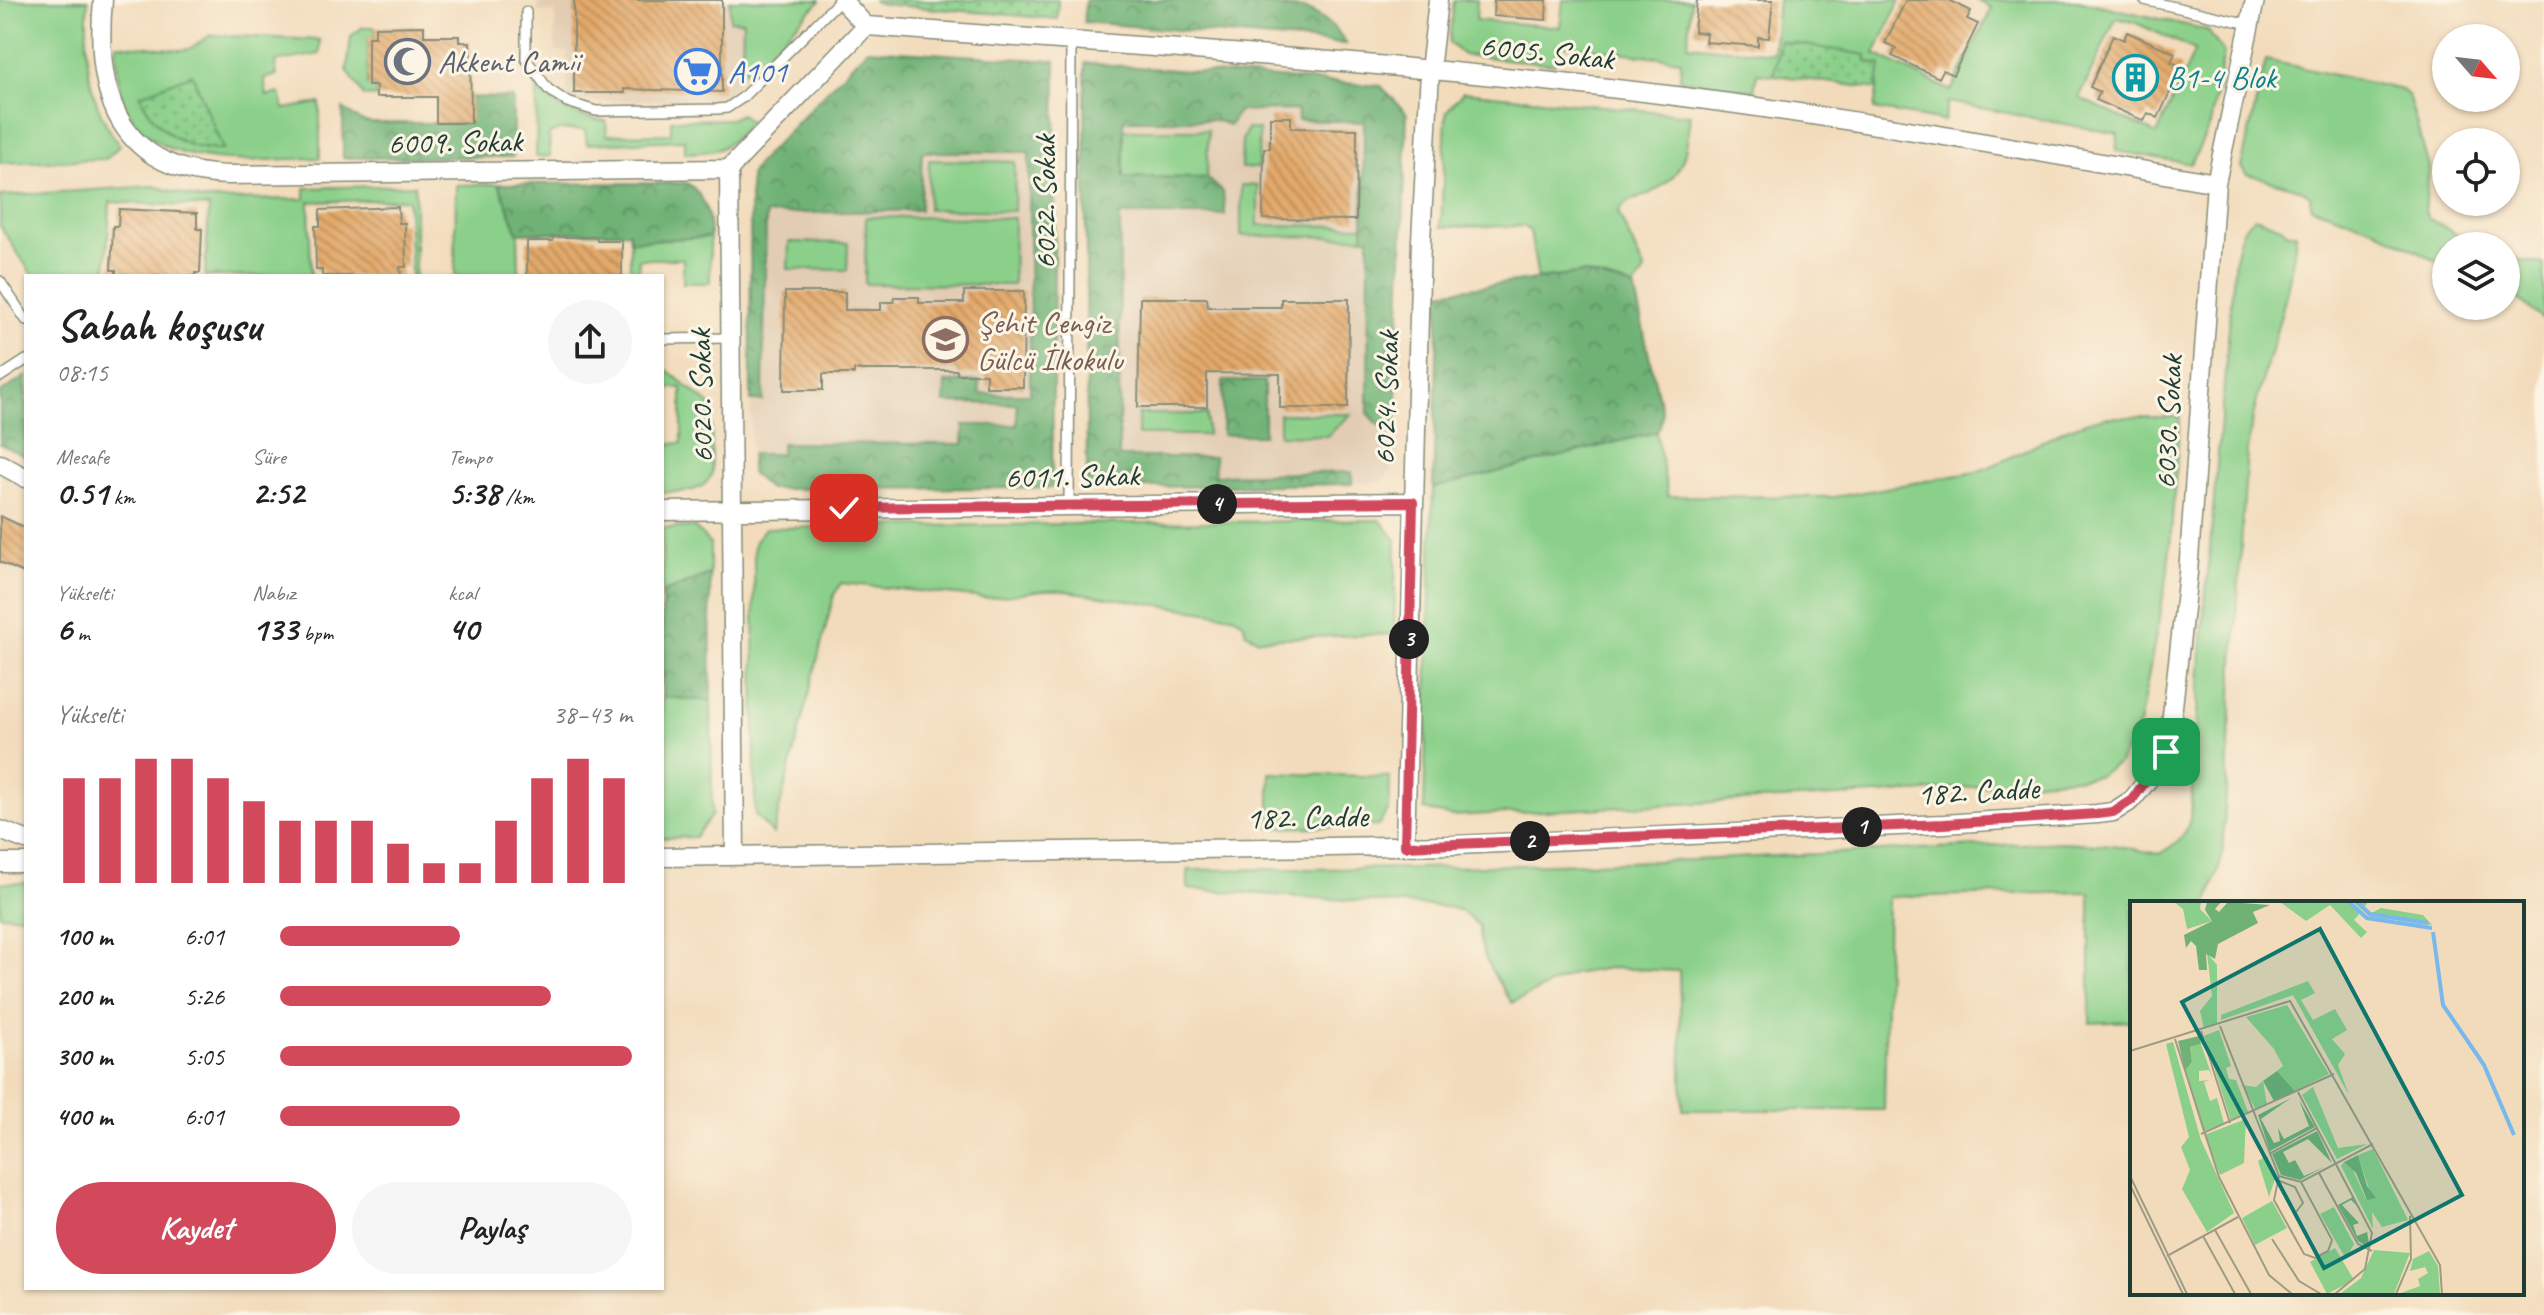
<!DOCTYPE html>
<html lang="tr">
<head>
<meta charset="utf-8">
<style>
  body { margin:0; font-family:Caveat,sans-serif; background:#f6f6f6; color:#222; height:100vh; display:flex; flex-direction:column; font-size:30px; white-space:nowrap }
  * { box-sizing:border-box; margin:0 }
  p { font-size:26px; color:#767676 }
  .icon { flex:none; width:44px; height:44px; fill:none; stroke:currentColor; stroke-width:2; stroke-linecap:round; stroke-linejoin:round }
  .map { position:relative; flex:1; overflow:hidden }
  .details { position:absolute; left:24px; top:274px; width:640px; height:1016px; display:flex; flex-direction:column; background:#fff; border-radius:0px; box-shadow:0 2px 6px #0004 }
  .details>* { flex:none }
  .needle { width:52px; rotate:118deg }
  .buttons { position:absolute; left:2432px; top:24px; display:grid; gap:16px }
  .buttons a { display:grid; place-items:center; width:88px; height:88px; border-radius:50%; background:#fff; box-shadow:0 2px 6px #0004; font-size:40px }
  .pin { position:absolute; display:grid; place-items:center; width:68px; height:68px; color:#fff; margin:-34px; border-radius:16px; box-shadow:0 4px 12px #0006 }
  .km { position:absolute; width:40px; height:40px; margin:-20px; border-radius:50%; background:#222; color:#fff; font-size:22px; line-height:40px; text-align:center }
  .round { display:grid; place-items:center; flex:none; width:84px; height:84px; border-radius:42px; background:#f6f6f6 }
  .head { display:flex; align-items:center; justify-content:space-between; height:136px; padding:0 32px }
  h1 { font-size:44px; font-weight:700; line-height:60px }
  .figures { display:grid; grid-template-columns:repeat(3,1fr); gap:12px; height:136px; padding:8px 32px }
  .figures div { display:grid; align-content:center }
  .figures b { font-size:34px; font-weight:700 }
  .figures small { font-size:22px; font-weight:400 }
  .figures p { font-size:22px }
  .chart { height:224px; padding:16px 32px }
  .chart p { display:flex; justify-content:space-between }
  .chart svg { width:100%; height:144px; margin-top:8px; stroke:#d1495b; stroke-width:6 }
  .button { display:flex; gap:16px; margin-top:auto; padding:16px 32px }
  .button a { flex:1; height:92px; border-radius:48px; background:#d1495b; color:#fff; font-size:32px; font-weight:700; line-height:92px; text-align:center }
  .button a+a { background:#f6f6f6; color:#222 }
  ul { padding:0 32px; list-style:none; font-size:26px }
  li { display:grid; grid-template-columns:128px 96px 1fr; align-items:center; height:60px }
  li i { height:20px; border-radius:10px; background:#d1495b }
  .map>svg:first-child { display:block }
  .built { fill:#e2cdb3 }
  .grass { fill:#8bd08a; stroke:#55865f; stroke-width:2; fill-rule:evenodd }
  .forest { fill:url(#forest-crowns); stroke:#487855; stroke-width:2 }
  .park { fill:url(#park-dots); stroke:#55865f; stroke-width:2 }
  .building { fill:url(#building-back-hatch) }
  .lines { fill:none; stroke-linecap:round; stroke-linejoin:round }
  .service-casing { stroke:#888c78; stroke-width:12 }
  .minor-casing { stroke:#888c78; stroke-width:21 }
  .service { stroke:#fff; stroke-width:9 }
  .minor { stroke:#fff; stroke-width:18 }
  .route-casing { stroke:#fff; stroke-width:16 }
  .route { stroke:#d1495b; stroke-width:10 }
  .labels { text-anchor:middle; dominant-baseline:central; stroke-width:6; stroke-linejoin:round; paint-order:stroke }
  .street-label { font-size:32px; fill:#1f3d34; stroke:#fcf5e5 }
  .worship-label { font-size:32px; fill:#5b616d; stroke:#fcf5e5; text-anchor:start }
  .shop-label { font-size:32px; fill:#366cbe; stroke:#fcf5e5; text-anchor:start }
  .culture-label { font-size:32px; fill:#0d838f; stroke:#fcf5e5; text-anchor:start }
  .education-label { font-size:32px; fill:#785e54; stroke:#fcf5e5; text-anchor:start }
  .inset-river { fill:none; stroke:#78b8ec; stroke-width:4 }
  .inset-road { fill:none; stroke:#9e9c85; stroke-width:2 }
  .view { fill:#0f766e; fill-opacity:0.15; stroke:#0f766e; stroke-width:4 }
  .inset-edge { fill:none; stroke:#1f3d34; stroke-width:4 }
</style>
</head>
<body>
<div class="map">
<svg width="2544" height="1315" viewBox="0 0 2544 1315">
  <defs>
    <pattern id="forest-crowns" width="20" height="18" patternUnits="userSpaceOnUse" patternTransform="scale(2)"><rect width="20" height="18" fill="#70b276"/><path d="M2 6a3 3 0 1 1 6 0M12 15a3 3 0 1 1 6 0" fill="none" stroke="#5b9262"/></pattern>
    <pattern id="park-dots" width="8" height="8" patternUnits="userSpaceOnUse" patternTransform="scale(2)"><rect width="8" height="8" fill="#8bd08a"/><path d="M2 2h.1M6 6h.1" fill="none" stroke="#71aa72" stroke-width="1.8" stroke-linecap="round"/></pattern>
    <pattern id="building-back-hatch" width="6" height="6" patternUnits="userSpaceOnUse" patternTransform="scale(2)"><rect width="6" height="6" fill="#e3a96a"/><path d="M-1 5l2 2M0 0l6 6M5-1l2 2" fill="none" stroke="#b78b58"/></pattern>
  </defs>
  <rect width="100%" height="100%" fill="#fcf5e5"/>
  <filter id="ink" filterUnits="userSpaceOnUse"><feTurbulence type="fractalNoise" baseFrequency=".0125" numOctaves="2"/><feDisplacementMap in="SourceGraphic" scale="16" xChannelSelector="R" yChannelSelector="G"/><feConvolveMatrix kernelMatrix="1 2 1 2 8 2 1 2 1" color-interpolation-filters="sRGB"/></filter>
  <filter id="wash" filterUnits="userSpaceOnUse"><feTurbulence type="fractalNoise" baseFrequency=".006" numOctaves="4" result="noise"/><feDisplacementMap in="SourceGraphic" scale="32" xChannelSelector="R" yChannelSelector="G"/><feGaussianBlur stdDeviation="1.8" result="paint"/><feColorMatrix in="noise" values="0 0 0 0 0 0 0 0 0 0 0 0 0 0 0 0 0 1.4 0 .05"/><feComposite in="paint" operator="in"/></filter>
  <g filter="url(#wash)">
    <rect width="100%" height="100%" fill="#f2dbbb"/>
    <path class="built" d="M538 0H820V1L721 99 567 102V52L555 51V12H538Z
      M867 49 1056 61 1052 488 769 489 751 473 750 175 757 164Z
      M1085 63 1381 86 1404 109 1407 114 1395 465 1381 482 1087 488Z"/>
    <path class="grass" d="M0 0H88C84 51 86 103 120 145L106 159 0 163Z
      M730 0H820V1L748 73 742 66 743 21 730 20Z
      M1454 0H1477L1476 20 1560 27 1563 0H1691L1688 45 1773 53 1778 0H1900L1875 54 1951 91 1992 8 1976 0H2078L2207 30 2224 53 2210 125 2191 164 2116 151 2118 134 1948 102 1944 121 1874 109 1881 65 1866 62 1867 56 1780 41 1774 75 1757 73 1754 91 1680 80 1681 60 1557 44 1555 64 1463 55 1449 43ZM2116 18 2134 22 2195 50 2157 134 2079 98Z
      M363 27H375V37L368 38V85L376 86V97L364 96 347 70 351 36Z
      M211 35 320 40V54L275 62 277 75 264 79 267 96 280 93 284 109 320 103V158C258 159 156 176 125 105 117 86 117 64 116 44L182 50 189 49Z
      M2266 60 2402 90 2408 95 2429 167 2425 212 2429 219 2479 246H2446V266L2371 227 2311 207 2310 196 2303 190 2246 174 2241 167Z
      M537 89C556 108 579 118 606 121L607 135 671 134V120L730 119 741 114 750 123C724 149 723 152 685 153V140L587 144 585 130H559L549 134 550 156 536 157Z
      M1463 92 1690 115C1686 156 1685 178 1644 196 1633 200 1624 202 1618 212L1645 272 1634 287 1584 273 1538 279 1530 231 1524 226 1441 227 1446 116 1447 111Z
      M1247 129 1259 130 1258 168H1241L1242 141Z
      M1124 130H1208L1207 178 1124 177Z
      M929 160 1015 162 1014 211 928 209Z
      M499 184 518 233 519 276H455L456 185Z
      M415 185V276H411L408 199 309 202 311 276H205L209 207 110 202 106 276H33L0 226V196L154 186 202 200 305 199V188Z
      M1241 185 1258 186V225L1363 226V237L1241 236Z
      M866 217 1014 218 1013 285 865 284Z
      M2255 217 2281 227 2288 233H2296C2290 309 2258 375 2247 450L2222 858 2208 903H2132V1021L2090 1023V892L1888 897 1884 1110H1683L1679 971 1609 968 1573 974 1512 1003C1497 979 1478 956 1479 926L1461 911 1447 907 1188 889V870L1416 868 1693 860 2062 842 2113 845 2159 854C2175 845 2184 838 2190 820L2202 638 2235 258C2239 242 2241 226 2255 217Z
      M710 237V283H683V259H639L638 276H630V241Z
      M789 242 848 243 847 270 788 269Z
      M2506 255 2524 261 2544 264V321L2513 294 2506 292Z
      M662 366 711 406 712 473C705 494 681 492 662 492V444L682 443V388H662Z
      M1138 414H1207V435H1138Z
      M1279 414H1351L1327 436 1279 435Z
      M2105 417H2180L2168 571 2139 725 2119 763 2097 776 1914 792 1451 816 1424 810 1433 488 1656 432 1668 496 1835 497 1976 472C2020 457 2058 426 2105 417Z
      M1380 520 1396 540 1394 634 1257 639 1246 633 1243 622 1233 616 1060 590C1033 588 1010 598 984 598L841 583 834 595 773 834 755 815 754 543 765 528Z
      M694 527 710 544V574L662 593V528Z
      M662 697 711 701 712 815 695 837 662 838Z
      M1270 773 1390 777 1389 809 1378 826 1270 828Z
      M0 883H26V916L0 915Z"/>
    <path class="forest" d="M1085 0H1209L1304 9C1321 15 1338 28 1346 44L1084 22Z
      M867 49 1056 61 1052 488 769 489 751 473V454H781V443L963 444 964 425H1017V404L944 403 945 382 979 381 980 394H1030L1029 152H922L920 210 766 214 763 401H751L750 175 757 164Z
      M1085 63 1381 86 1407 114 1396 429 1380 426 1368 413 1369 237H1363L1364 122 1298 120 1297 110 1238 111 1230 125 1214 120H1124V177L1207 178 1223 192 1225 215H1120L1119 457H1214L1215 475 1352 472V484L1087 488Z
      M471 97 513 98V157L343 158V109L361 121 372 123H470Z
      M687 183C705 194 710 216 710 237L630 241 629 232 518 233 499 184Z
      M1584 273 1634 287 1662 413 1660 427 1656 432 1433 488 1439 292Z
      M26 376V457L0 444V393Z
      M1223 381H1264V435H1222Z
      M710 574 711 701 662 697V593Z"/>
    <path class="park" d="M872 0H1058L1057 19 881 4Z
      M1780 41 1867 55V62L1881 65 1877 89 1774 75Z
      M192 74 223 149C184 152 155 129 140 95Z"/>
    <g id="blocks">
      <path class="building" d="M574 0H722V92L624 89 625 93H574Z
        M1494 0H1547L1546 20 1493 16Z
        M1697 0H1773L1769 38 1758 37V46L1705 42 1706 33 1694 32Z
        M1906 0H1949L1971 11 1967 19 1978 24 1953 75 1943 70 1939 78 1892 56 1896 48 1885 43Z
        M424 26V36H459V42H470L471 123H436V97H376V86H368V37H375V27Z
        M2127 32 2175 53 2171 62 2182 66 2158 118 2148 113 2144 121 2096 100 2100 92 2090 87 2113 35 2124 40Z
        M1270 117H1291V128L1357 129 1356 220 1263 219 1264 148H1270Z
        M398 207 399 223H405L406 267H400L401 276H322V270H316L315 226H320V210Z
        M119 209 197 213V229H202L200 273H195V276H116V270H111L113 226H118Z
        M552 237H596L597 241H622V276H527V241H553Z
        M964 291H1024L1023 387H986V374H957V370H854V374H823V390H784L785 292H845V310H881V302H894V297H919V303H964Z
        M1140 298H1207L1208 307H1281V299H1349L1348 408H1280V374L1207 373V407H1138Z
        M0 516 26 528V574L0 562Z"/>
    </g>
  </g>
  <g filter="url(#ink)">
    <use href="#blocks" fill-opacity="0" stroke="#888c78" stroke-width="2"/>
    <g class="lines">
      <defs>
        <path id="service" d="M2144 0 2249 24
          M526 12V59L548 89 567 102 596 111 718 109 727 108 742 98 840 0
          M0 281 26 320
          M662 339 730 338
          M0 377 26 360
          M1069 506 1071 42"/>
        <path id="minor" d="M103 0C94 96 119 172 229 175L729 169
          M866 26C1136 46 1407 63 1676 96 1857 119 2037 152 2216 183
          M0 464 26 478
          M662 511 1413 502
          M0 830 26 840
          M1405 846 1421 240 1430 71 1438 0
          M735 856 729 169 866 26 842 0
          M662 857 1456 845 1944 824 2097 814 2113 812 2132 800 2159 766 2169 742 2188 573 2216 183 2255 0
          M0 863H26"/>
      </defs>
      <use href="#service" class="service-casing"/>
      <use href="#minor" class="minor-casing"/>
      <use href="#service" class="service"/>
      <use href="#minor" class="minor"/>
    </g>
  </g>
  <g class="lines" filter="url(#ink)">
    <defs>
      <path id="route" d="M844 508 1413 502 1405 846 1944 824 2097 814 2113 812 2132 800 2166 752"/>
    </defs>
    <use href="#route" class="route-casing"/>
    <use href="#route" class="route"/>
  </g>
  <defs>
    <symbol id="mosque-ring" viewBox="-11 -11 22 22"><circle r="9.5" fill="#fcf5e5" stroke="#6b7280" stroke-width="1.5"/><path d="M3.5-4.9A6 6 0 1 0 3.5 4.9A5 5 0 1 1 3.5-4.9Z" fill="#6b7280"/></symbol>
    <symbol id="supermarket-ring" viewBox="-11 -11 22 22"><circle r="9.5" fill="#fcf5e5" stroke="#3f7fe0" stroke-width="1.5"/><path d="M-6-5.5h2.5l.6 2H6L4.5 2H-2.5L-4.4-4H-6ZM-1.5 3.2a1.3 1.3 0 1 0 .1 0ZM3 3.2a1.3 1.3 0 1 0 .1 0Z" fill="#3f7fe0"/></symbol>
    <symbol id="building-ring" viewBox="-11 -11 22 22"><circle r="9.5" fill="#fcf5e5" stroke="#0f9aa8" stroke-width="1.5"/><path d="M-4-6H4V6H1V3H-1V6H-4ZM-2.5-4.3h1.7v1.8h-1.7ZM.8-4.3h1.7v1.8H.8ZM-2.5-1h1.7V.8h-1.7ZM.8-1h1.7V.8H.8Z" fill="#0f9aa8"/></symbol>
    <symbol id="school-ring" viewBox="-11 -11 22 22"><circle r="9.5" fill="#fcf5e5" stroke="#8d6e63" stroke-width="1.5"/><path d="M0-5L7-2L0 1L-7-2ZM-4 1L0 2.5L4 1V4Q0 6-4 4Z" fill="#8d6e63"/></symbol>
  </defs>
  <g fill-rule="evenodd">
    <use href="#mosque-ring" x="382" y="36" width="51" height="51"/>
    <use href="#supermarket-ring" x="672" y="46" width="51" height="51"/>
    <use href="#building-ring" x="2110" y="52" width="51" height="51"/>
    <use href="#school-ring" x="920" y="314" width="51" height="51"/>
  </g>
  <g class="labels">
    <g class="street-label">
      <text transform="translate(1547 52) rotate(6)">6005. Sokak</text>
      <text transform="translate(455 142) rotate(-1)">6009. Sokak</text>
      <text transform="translate(1044 202) rotate(-90)">6022. Sokak</text>
      <text transform="translate(701 396) rotate(-91)">6020. Sokak</text>
      <text transform="translate(1386 398) rotate(-88)">6024. Sokak</text>
      <text transform="translate(2168 422) rotate(-87)">6030. Sokak</text>
      <text transform="translate(1072 476) rotate(-1)">6011. Sokak</text>
      <text transform="translate(1978 791) rotate(-3)">182. Cadde</text>
      <text transform="translate(1307 817) rotate(-1)">182. Cadde</text>
    </g>
    <g class="worship-label">
      <text x="438" y="61">Akkent Camii</text>
    </g>
    <g class="shop-label">
      <text x="728" y="71">A101</text>
    </g>
    <g class="culture-label">
      <text x="2167" y="77">B1-4 Blok</text>
    </g>
    <g class="education-label">
      <text x="977" y="322">Şehit Cengiz<tspan x="977" dy="37">Gülcü İlkokulu</tspan></text>
    </g>
  </g>
  <g transform="translate(2130 901)">
    <rect width="394" height="394" fill="#f2dbbb"/>
    <path d="M44 1H71L70 8 82 20 57 28 53 8ZM150 1H219L230 12 224 19 237 31 231 37 200 4 176 20ZM223 1H238L234 7 240 13 251 7 293 14 302 24 239 15ZM77 52 87 64V122L74 127 70 110 82 95ZM178 80 185 92 171 99 183 119 205 108 217 129 202 138 215 153 208 164 219 194 163 94 91 119V114ZM157 104 199 173 165 190 147 170 153 165 144 148 116 116ZM89 129 101 165 96 167 99 178 106 179 118 211 101 220 74 135ZM43 141 71 239 104 312 77 331 52 288 60 269 51 246 59 236 36 143ZM71 143 83 178 79 169 69 170V180L79 179 74 181 80 200 87 197 94 222 73 231 55 170 62 161 60 146ZM133 180 137 204 126 209 112 184 126 186ZM183 186 208 247 237 243 207 258 172 194ZM116 218 114 262 90 274 74 234ZM243 248 278 319 252 326 242 311 243 328 211 265 214 261 223 269 236 298 239 288 228 254ZM142 300 157 327 125 344 112 317ZM204 306 224 343 216 358 190 313ZM205 347 224 379 197 393 180 361ZM244 349 280 352 264 393H210L231 377ZM299 350 308 365 310 393H268L290 385 288 378 298 372 295 366 280 370 283 358Z" fill="#8bd08a"/>
    <path d="M77 1H91L85 8 89 11 98 1 140 4 123 11 128 22 88 43 85 58 76 53 77 69H69L66 45 61 40 56 47 54 34 82 20 75 9ZM69 135 71 143 60 146 62 161 55 170 48 140ZM147 170 165 190 144 200 133 180ZM161 197 131 218 144 242 150 240 148 227 154 238 179 225 169 199 185 226 140 250 128 214ZM187 230 202 262 178 238 153 251 159 262 165 259 174 275 194 266 170 279 151 274 142 253ZM228 254 237 285 246 297 237 299 226 272 214 261ZM223 296 229 307 221 299 212 304 229 322 223 324 227 335 237 331 235 319 240 348 228 340 208 304Z" fill="#70b276"/>
    <path d="M137 255 146 275 139 296 128 260Z" fill="#8bd08a"/>
    <path class="inset-river" d="M219 1 237 17 302 27M227 1 240 13 298 22M303 31 313 104 354 164 384 234"/>
    <path class="inset-road" d="M90 125 149 275M71 130 100 222M45 138 89 276 139 374 162 393M0 150 160 100 310 364 312 393M168 191 242 332 235 368 205 393M71 233 204 173M139 253 187 227M189 272 228 343 242 350M0 275 57 393M147 279 165 286 173 302 166 311M171 281 202 339 198 350 185 357 174 353 144 299 149 275 171 281 243 243M0 284 53 393M85 329 121 393M73 335 105 393M142 338 169 380 191 393M37 355 108 316M266 393 281 358 280 315"/>
    <path class="view" d="M190 28 332 294 194 367 52 101Z"/>
    <rect width="394" height="394" class="inset-edge"/>
  </g>
</svg>
<div class="buttons">
<a><svg class="needle" viewBox="-14 -14 28 28"><path d="M0-13l5 13h-10z" fill="#e53935"/><path d="M0 13l5-13h-10z" fill="#767676"/></svg></a>
<a><svg class="icon" aria-label="locate" viewBox="0 0 24 24"><circle cx="12" cy="12" r="6"/><path d="M12 2v4M12 18v4M2 12h4M18 12h4"/></svg></a>
<a><svg class="icon" aria-label="layers" viewBox="0 0 24 24"><path d="M12 4l9 5-9 5-9-5zM3 14l9 5 9-5"/></svg></a>
</div>
<div class="pin" style="left:2166px;top:752px;background:#1e9e55"><svg class="icon" aria-label="arrive" viewBox="0 0 24 24"><path d="M6 21V4h12l-3 4 3 4H6"/></svg></div>
<div class="pin" style="left:844px;top:508px;background:#d93025"><svg class="icon" aria-label="check" viewBox="0 0 24 24"><path d="M5 12l5 5 9-10"/></svg></div>
<b class="km" style="left:1862px;top:827px">1</b>
<b class="km" style="left:1530px;top:841px">2</b>
<b class="km" style="left:1409px;top:639px">3</b>
<b class="km" style="left:1217px;top:504px">4</b>
<section class="details">
<div class="head"><div><h1>Sabah koşusu</h1><p>08:15</p></div><a class="round"><svg class="icon" aria-label="share" viewBox="0 0 24 24"><path d="M12 15V3M7 8l5-5 5 5M5 13v7h14v-7"/></svg></a></div>
<div class="figures">
<div><p>Mesafe</p><b>0.51<small> km</small></b></div>
<div><p>Süre</p><b>2:52</b></div>
<div><p>Tempo</p><b>5:38<small> /km</small></b></div>
</div>
<div class="figures">
<div><p>Yükselti</p><b>6<small> m</small></b></div>
<div><p>Nabız</p><b>133<small> bpm</small></b></div>
<div><p>kcal</p><b>40</b></div>
</div>
<div class="chart"><p><span>Yükselti</span>38–43 m</p>
<svg viewBox="0 0 160 44" preserveAspectRatio="none"><path d="M5 44V12M15 44V12M25 44V6M35 44V6M45 44V12M55 44V19M65 44V25M75 44V25M85 44V25M95 44V32M105 44V38M115 44V38M125 44V25M135 44V12M145 44V6M155 44V12"/></svg>
</div>
<ul>
<li><b>100 m</b>6:01<i style="width:51%"></i></li>
<li><b>200 m</b>5:26<i style="width:77%"></i></li>
<li><b>300 m</b>5:05<i style="width:100%"></i></li>
<li><b>400 m</b>6:01<i style="width:51%"></i></li>
</ul>
<div class="button"><a>Kaydet</a><a>Paylaş</a></div>
</section>
</div>
</body>
</html>
